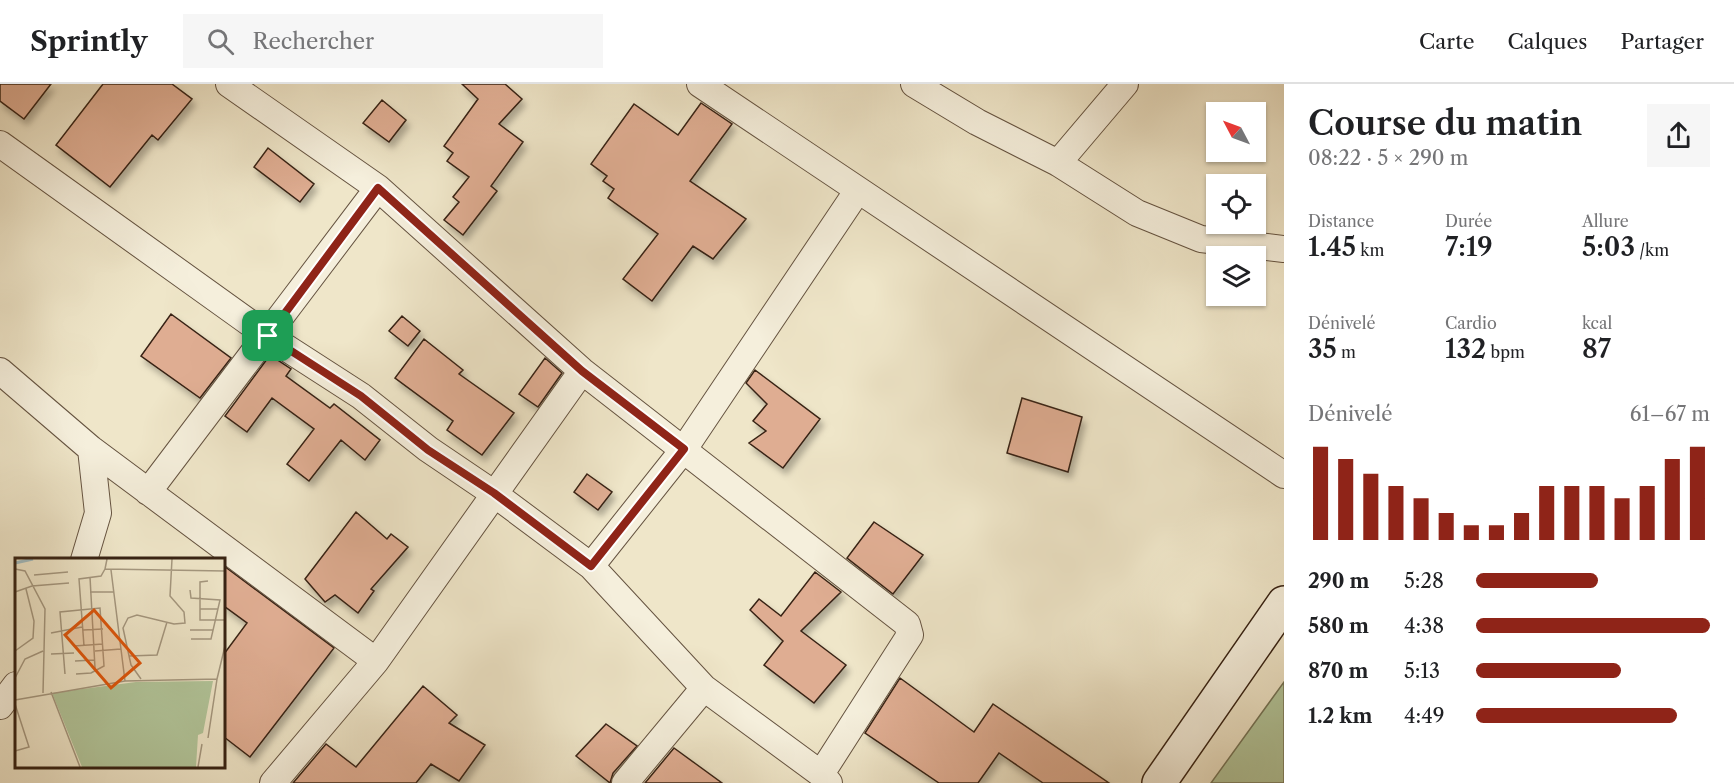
<!DOCTYPE html>
<html lang="fr">
<head>
<meta charset="utf-8">
<style>
  body { margin:0; font-family:"Libre Caslon Text",serif; background:#f6f6f6; color:#202124; height:100vh; display:flex; flex-direction:column; font-size:22px; white-space:nowrap }
  * { box-sizing:border-box; margin:0 }
  p { font-size:20px; color:#757577 }
  .icon { flex:none; width:33px; height:33px; fill:none; stroke:currentColor; stroke-width:2; stroke-linecap:round; stroke-linejoin:round }
  .map { position:relative; flex:1; overflow:hidden }
  .side { display:flex; flex-direction:column; background:#fff; width:450px }
  .side>* { flex:none }
  .needle { width:39px; rotate:311deg }
  .tools { position:absolute; left:1206px; top:18px; display:grid; gap:12px }
  .tools a { display:grid; place-items:center; width:60px; height:60px; border-radius:0px; background:#fff; box-shadow:0 2px 4px #0004; font-size:30px }
  .pin { position:absolute; display:grid; place-items:center; width:51px; height:51px; color:#fff; margin:-26px; border-radius:12px; box-shadow:0 3px 9px #0006 }
  .round { display:grid; place-items:center; flex:none; width:63px; height:63px; border-radius:0px; background:#f6f6f6 }
  .headline { display:flex; align-items:center; justify-content:space-between; height:102px; padding:0 24px }
  h1 { font-size:33px; font-weight:600; line-height:45px }
  .metrics { display:grid; grid-template-columns:repeat(3,1fr); gap:9px; height:102px; padding:6px 24px }
  .metrics div { display:grid; align-content:center }
  .metrics b { font-size:26px; font-weight:600 }
  .metrics small { font-size:16px; font-weight:400 }
  .metrics p { font-size:16px }
  .chart { height:168px; padding:12px 24px }
  .chart p { display:flex; justify-content:space-between }
  .chart svg { width:100%; height:108px; margin-top:6px; stroke:#8f2418; stroke-width:6 }
  ul { padding:0 24px; list-style:none; font-size:20px }
  li { display:grid; grid-template-columns:96px 72px 1fr; align-items:center; height:45px }
  li i { height:15px; border-radius:8px; background:#8f2418 }
  header { display:flex; align-items:center; gap:36px; box-sizing:border-box; height:84px; padding:0 30px; background:#fff; border-bottom:2px solid #e0e0e0 }
  header strong { font-size:28px }
  nav { display:flex; gap:33px; margin-inline-start:auto; font-size:21px }
  .search { width:420px; height:54px; background:#f6f6f6; display:flex; align-items:center; gap:15px; box-sizing:border-box; padding:0 21px; border-radius:0px; color:#757577; font-size:22px }
  main { display:flex; flex:1; min-height:0 }
  .map>svg:first-child { display:block }
  .green { fill:#b2c69b; stroke:#747457; stroke-width:1.5 }
  .building { fill:#dfad92; stroke:#372213; stroke-width:1.5; filter:url(#shadow) }
  .lines { fill:none; stroke-linecap:round; stroke-linejoin:round }
  .minor-casing { stroke:#655340; stroke-width:28 }
  .secondary-casing { stroke:#372213; stroke-width:36 }
  .minor { stroke:#f5efdc; stroke-width:26 }
  .secondary { stroke:#f5efdc; stroke-width:33 }
  .route-casing { stroke:#fff; stroke-width:12 }
  .route { stroke:#8f2418; stroke-width:8 }
  .inset-river { fill:none; stroke:#a0bcc2; stroke-width:3 }
  .inset-road { fill:none; stroke:#a59880; stroke-width:1.5 }
  .view { fill:#df560c; fill-opacity:0.15; stroke:#df560c; stroke-width:3 }
  .inset-edge { fill:none; stroke:#372213; stroke-width:3 }
</style>
</head>
<body>
<header>
<strong>Sprintly</strong>
<div class="search"><svg class="icon" aria-label="search" viewBox="0 0 24 24"><circle cx="10" cy="10" r="6"/><path d="M15 15l6 6"/></svg>Rechercher</div>
<nav><a>Carte</a><a>Calques</a><a>Partager</a></nav>
</header>
<main>
<div class="map">
<svg width="1284" height="699" viewBox="0 0 1284 699">
  <defs>
    <filter id="shadow"><feDropShadow dx="3.5" dy="6" stdDeviation="3" flood-color="#0004"/></filter>
  </defs>
  <rect width="100%" height="100%" fill="#efe6c9"/>
  <filter id="stains"><feTurbulence type="fractalNoise" baseFrequency=".00333" numOctaves="4"/><feColorMatrix values="0 0 0 0 .2 0 0 0 0 .09 0 0 0 0 .02 0 0 0 .5 -.17"/></filter>
  <radialGradient id="worn" r=".72"><stop offset=".6" stop-color="#630" stop-opacity="0"/><stop offset="1" stop-color="#630" stop-opacity=".3"/></radialGradient>
  <path class="green" d="M1284 598V699H1211Z"/>
  <path class="building" d="M0 0H51L24 35 0 17Z
    M103 0H172L192 15 158 56 152 51 110 103 56 61Z
    M462 0H505L522 15 499 40 523 58 491 102 497 107 463 151 444 136 459 118 453 113 469 93 447 77 453 69 444 62 478 15Z
    M382 16 406 36 389 58 363 39Z
    M701 19 732 40 690 97 746 135 713 175 693 162 652 217 623 195 658 150 608 114 614 105 603 97 607 92 591 80 634 20 678 51Z
    M268 64 314 100 300 118 254 83Z
    M171 230 231 274 200 314 141 272Z
    M402 232 420 247 408 262 389 247Z
    M424 255 463 286 459 290 514 329 482 371 447 346 453 337 395 294Z
    M270 271 291 285 286 292 330 324 334 320 380 356 365 376 341 356 309 397 287 380 314 345 272 314 247 348 225 332Z
    M545 274 562 289 538 323 519 310Z
    M755 286 820 335 783 384 749 359 766 347 753 337 767 320 746 299Z
    M1022 314 1082 333 1068 388 1007 369Z
    M587 390 612 408 598 426 574 408Z
    M356 428 387 455 391 450 408 463 371 505 374 507 358 529 335 511 325 518 305 495Z
    M874 438 923 471 893 510 847 474Z
    M224 482 334 564 250 673 224 653V570L247 539 224 522Z
    M815 488 841 508 801 547 846 581 814 619 764 581 783 557 750 526 759 515 781 532Z
    M900 594 974 648 993 620 1109 699H1043L999 669 978 699H939L865 649Z
    M423 602 457 631 449 639 485 661 459 697 431 680 416 699H293L326 660 356 683Z
    M606 640 637 662 613 689 610 699 576 672Z
    M674 664 722 699H645Z"/>
  <g class="lines">
    <defs>
      <path id="minor" d="M229 0 378 104 582 287 907 540 910 551 821 690
        M700 0 1284 391
        M914 0 977 38 1058 79 1137 129 1201 155 1284 165
        M0 60 268 252 361 312 428 365 493 409 591 482 704 604 821 690 829 699
        M1058 79 1125 0
        M0 287 91 365 376 577
        M148 408 378 104
        M84 476 98 429 91 365
        M591 482 684 365 858 106
        M0 622 16 601
        M273 699 376 577 582 287
        M625 699 704 604"/>
      <path id="secondary" d="M1159 699 1284 519"/>
    </defs>
    <use href="#minor" class="minor-casing"/>
    <use href="#secondary" class="secondary-casing"/>
    <use href="#minor" class="minor"/>
    <use href="#secondary" class="secondary"/>
  </g>
  <g class="lines">
    <defs>
      <path id="route" d="M378 104 582 287 684 365 591 482 494 409 428 366 361 312 268 252Z"/>
    </defs>
    <use href="#route" class="route-casing"/>
    <use href="#route" class="route"/>
  </g>
  <g transform="translate(15 474)">
    <rect width="210" height="210" fill="#efe6c9"/>
    <path d="M198 123 188 175 183 177 181 209H67L37 135 121 124Z" fill="#b2c69b"/>
    <path class="inset-river" d="M0 5 18 1"/>
    <path class="inset-road" d="M92 1 90 11 210 13M0 11 10 13 30 51 28 135M96 12 110 123M19 17 53 14M75 19 80 110M193 23 185 24V62H210M175 32 176 40 205 42 196 81H176M0 34 17 28 54 25M75 34H99M185 51H203M68 72 88 71M175 72H198M36 75 67 69M59 88 88 86M69 88 64 21 86 18 90 11M0 93 18 80 19 63 11 31M80 93 106 91M36 96 59 95M114 98 142 97 152 64M60 103 79 102M50 116 45 54 85 50 89 108 76 115 61 116M0 120 10 101 28 93M126 121 116 107 108 70 113 60 122 57 159 66 170 65 169 54 155 38 157 1M202 121 210 88M36 134 65 209M0 142 110 123 202 121 193 180M0 146 14 189 0 193M183 209 187 186"/>
    <path class="view" d="M79 52 125 105 96 130 50 77Z"/>
    <rect width="210" height="210" class="inset-edge"/>
  </g>
  <rect width="100%" height="100%" filter="url(#stains)"/>
  <rect width="100%" height="100%" fill="url(#worn)"/>
</svg>
<div class="tools">
<a><svg class="needle" viewBox="-14 -14 28 28"><path d="M0-13l5 13h-10z" fill="#e53935"/><path d="M0 13l5-13h-10z" fill="#757577"/></svg></a>
<a><svg class="icon" aria-label="locate" viewBox="0 0 24 24"><circle cx="12" cy="12" r="6"/><path d="M12 2v4M12 18v4M2 12h4M18 12h4"/></svg></a>
<a><svg class="icon" aria-label="layers" viewBox="0 0 24 24"><path d="M12 4l9 5-9 5-9-5zM3 14l9 5 9-5"/></svg></a>
</div>
<div class="pin" style="left:268px;top:252px;background:#1e9e55"><svg class="icon" aria-label="arrive" viewBox="0 0 24 24"><path d="M6 21V4h12l-3 4 3 4H6"/></svg></div>
</div>
<section class="side">
<div class="headline"><div><h1>Course du matin</h1><p>08:22 · 5 × 290 m</p></div><a class="round"><svg class="icon" aria-label="share" viewBox="0 0 24 24"><path d="M12 15V3M7 8l5-5 5 5M5 13v7h14v-7"/></svg></a></div>
<div class="metrics">
<div><p>Distance</p><b>1.45<small> km</small></b></div>
<div><p>Durée</p><b>7:19</b></div>
<div><p>Allure</p><b>5:03<small> /km</small></b></div>
</div>
<div class="metrics">
<div><p>Dénivelé</p><b>35<small> m</small></b></div>
<div><p>Cardio</p><b>132<small> bpm</small></b></div>
<div><p>kcal</p><b>87</b></div>
</div>
<div class="chart"><p><span>Dénivelé</span>61–67 m</p>
<svg viewBox="0 0 160 44" preserveAspectRatio="none"><path d="M5 44V6M15 44V11M25 44V17M35 44V22M45 44V27M55 44V33M65 44V38M75 44V38M85 44V33M95 44V22M105 44V22M115 44V22M125 44V27M135 44V22M145 44V11M155 44V6"/></svg>
</div>
<ul>
<li><b>290 m</b>5:28<i style="width:52%"></i></li>
<li><b>580 m</b>4:38<i style="width:100%"></i></li>
<li><b>870 m</b>5:13<i style="width:62%"></i></li>
<li><b>1.2 km</b>4:49<i style="width:86%"></i></li>
</ul>
</section>
</main>
</body>
</html>
